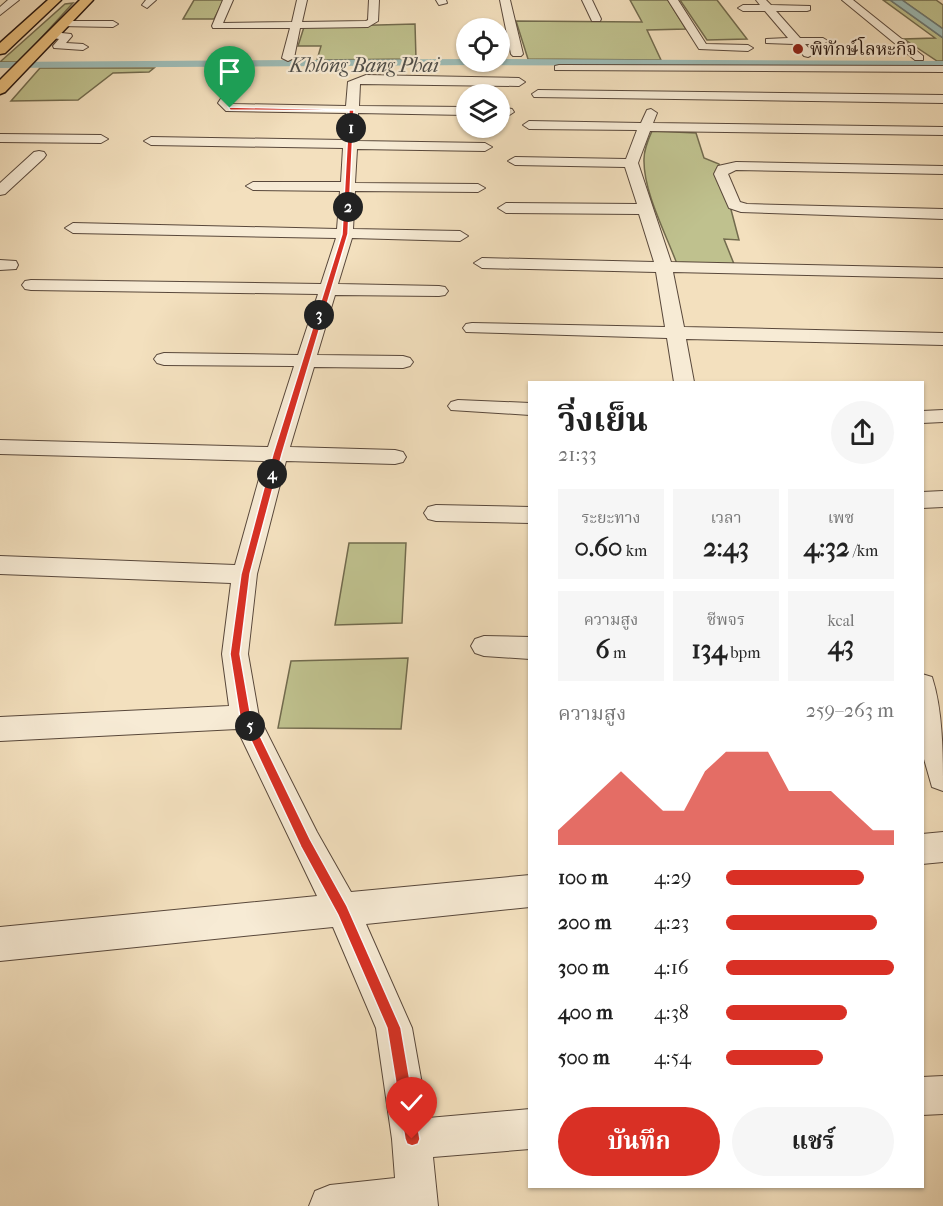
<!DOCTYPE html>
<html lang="th">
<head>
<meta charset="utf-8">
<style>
  body { margin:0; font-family:"IM FELL French Canon","Noto Serif Thai",serif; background:#f6f6f6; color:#222; height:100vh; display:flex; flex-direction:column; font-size:22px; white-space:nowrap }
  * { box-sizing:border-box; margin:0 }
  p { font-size:20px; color:#767676 }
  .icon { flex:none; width:33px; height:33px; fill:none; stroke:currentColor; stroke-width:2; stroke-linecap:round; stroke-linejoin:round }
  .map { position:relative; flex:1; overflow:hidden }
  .sheet { position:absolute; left:528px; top:381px; width:396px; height:807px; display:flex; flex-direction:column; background:#fff; border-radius:0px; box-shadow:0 2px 4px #0004 }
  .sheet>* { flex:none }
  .fabs { position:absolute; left:456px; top:18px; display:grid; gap:12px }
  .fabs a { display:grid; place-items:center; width:54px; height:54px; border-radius:50%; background:#fff; box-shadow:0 2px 4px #0004; font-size:30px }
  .pin { position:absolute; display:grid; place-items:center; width:51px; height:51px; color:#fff; margin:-62px -26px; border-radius:50% 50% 50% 0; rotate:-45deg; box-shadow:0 0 6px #0007 }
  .pin .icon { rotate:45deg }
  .km { position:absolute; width:30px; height:30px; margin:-15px; border-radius:50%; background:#222; color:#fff; font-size:16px; line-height:30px; text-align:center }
  .round { display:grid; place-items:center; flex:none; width:63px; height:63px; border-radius:32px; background:#f6f6f6 }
  .overview { display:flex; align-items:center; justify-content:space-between; height:102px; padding:0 30px }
  h1 { font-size:33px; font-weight:700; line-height:45px }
  .metrics { display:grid; grid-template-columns:repeat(3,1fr); gap:9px; height:102px; padding:6px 30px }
  .metrics div { display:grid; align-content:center; border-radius:0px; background:#f6f6f6; text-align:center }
  .metrics b { font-size:26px; font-weight:700 }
  .metrics small { font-size:16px; font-weight:400 }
  .metrics p { font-size:16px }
  .chart { height:168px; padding:12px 30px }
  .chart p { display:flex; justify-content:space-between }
  .chart svg { width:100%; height:108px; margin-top:6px; fill:#d93025; opacity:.7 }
  .cta { display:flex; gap:12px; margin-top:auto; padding:12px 30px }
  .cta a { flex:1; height:69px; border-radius:36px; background:#d93025; color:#fff; font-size:24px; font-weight:700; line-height:69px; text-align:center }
  .cta a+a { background:#f6f6f6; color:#222 }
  ul { padding:0 30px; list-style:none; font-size:20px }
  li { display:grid; grid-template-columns:96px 72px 1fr; align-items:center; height:45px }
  li i { height:15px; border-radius:8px; background:#d93025 }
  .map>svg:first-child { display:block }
  .green { fill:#bfc18e; stroke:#726b4e; stroke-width:1.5 }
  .water { fill:#9dbcb7; stroke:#6d7974; stroke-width:1.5 }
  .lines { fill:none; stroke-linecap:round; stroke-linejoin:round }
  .canal { fill:#9dbcb7; fill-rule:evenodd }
  .minor-casing { stroke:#59483b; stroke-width:2 }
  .major-casing { stroke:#26150f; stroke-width:3 }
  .minor { fill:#f7ebd5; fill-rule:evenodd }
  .major { fill:#eac07f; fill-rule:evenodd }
  .route { fill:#d93025; stroke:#fff; stroke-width:1.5 }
  .poi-dot { fill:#8f2418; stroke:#f7ebd5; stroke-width:2 }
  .labels { text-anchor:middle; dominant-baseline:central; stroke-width:4.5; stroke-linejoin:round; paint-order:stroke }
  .far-poi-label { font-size:18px; fill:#26150f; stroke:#f7ebd5; text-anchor:start }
  .far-water-label { font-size:20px; font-style:italic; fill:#504f4a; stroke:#f7ebd5 }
</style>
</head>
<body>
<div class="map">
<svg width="943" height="1206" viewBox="0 0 943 1206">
  <rect width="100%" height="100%" fill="#f3e0be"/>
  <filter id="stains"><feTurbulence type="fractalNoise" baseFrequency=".00333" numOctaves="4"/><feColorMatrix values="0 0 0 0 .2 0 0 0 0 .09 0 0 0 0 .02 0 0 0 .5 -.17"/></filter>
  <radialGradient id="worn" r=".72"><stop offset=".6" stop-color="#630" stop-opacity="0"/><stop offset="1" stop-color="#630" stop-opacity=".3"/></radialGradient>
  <path class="green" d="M194 0H224L214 19H183Z
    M630 0H668L686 29 647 30 661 60 528 59 516 21 642 22Z
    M680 0H717L747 39 707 40Z
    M883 0H890L943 38V61H937L904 39 935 38Z
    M902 0H936L943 5V29Z
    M73 3 19 62H0L65 4Z
    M415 24 416 59 317 60 321 46H298L304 27Z
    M40 68H154L149 72 113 73 78 100 11 101Z
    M652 131 696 133 704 158 719 164 739 240 724 239 734 264H677C666 234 643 191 644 159 644 149 648 140 652 131Z
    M349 543H406L402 623 335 625Z
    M408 658 401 729 278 728 291 661Z"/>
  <path class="water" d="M890 0H902L943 29V38Z"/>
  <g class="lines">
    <path class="canal" d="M466 59V62H500V59L943 61V67L478 65 0 68V62Z"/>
    <defs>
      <path id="minor" d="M8 0H19L0 15V7Z
        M146 0H156L147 8 142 5Z
        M223 0H233L223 23 292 22 297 0H307L302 22 366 21 368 20 369 0H379L378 21 368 27 300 28 294 58 288 61 282 58 290 28H213L212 26Z
        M436 0H446L447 3 439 5Z
        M500 0H510L523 54 521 56H513L511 54Z
        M582 0H592L601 19 600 21H592Z
        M668 0H678L706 44 748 45 753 48 748 51 699 49Z
        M756 0H766L771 5 810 6V10L807 11H776L800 38H823L828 41 823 44H805L814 54 808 57 804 56 794 44 766 43V39L788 38 765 11H743L738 8 743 5H760Z
        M842 0H853L923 56V60H915Z
        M63 21H113L118 24 113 27 59 26 58 24Z
        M52 32 71 34 72 36 66 43 83 44 88 47 83 50 54 48 53 46 59 39 48 37 47 35Z
        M559 65 943 66V72L555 70V66Z
        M241 73 247 76 231 102 233 104 346 106 348 82 366 75 519 78 525 82 519 86 360 84 359 106 466 107V115L358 113 357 141 485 143 492 147 485 151 357 149 355 183 478 184 485 188 478 192 355 191 353 229 460 231 468 236 460 241 352 238 338 284 439 286 445 287 448 291 445 295 439 296 335 295 317 355 403 356 410 358 413 362 410 366 403 368 314 367 290 447 395 450 403 452 406 457 403 462 395 464 286 461 257 574 248 654 259 717 317 832 351 892 530 875V907L366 924 412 1028 428 1118 530 1109V1149L433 1157 438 1206H309L315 1191 330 1185 395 1178 392 1139 376 1028 333 927 0 961V927L317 896 237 729 0 741V717L229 706 222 654 231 583 0 574V556L235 565 264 461 0 454V440L268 447 294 366 164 365 157 363 154 359 157 355 164 353 298 355 318 294 31 290 25 289 22 285 25 281 31 280 321 284 336 238 73 233 65 228 73 223 337 229 340 191 253 190 246 186 253 182H341L343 148 151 145 144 141 151 137 344 140 346 113 226 111 218 103 237 74Z
        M538 90 943 95V103L534 97 532 94Z
        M500 107 512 109 514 112 508 116 500 115Z
        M651 109 657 113 653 123 943 127V135L650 131 638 163 671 262 943 268V278L673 272 684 327 943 333V345L686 339 694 382H674L667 338 466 332 463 328 466 324 472 323 665 327 656 272 482 268 474 263 482 258 654 262 639 214 506 213 498 208 506 203 637 204 625 167 515 165 508 161 515 157 626 159 637 130 529 129 523 125 529 121 641 123 647 110Z
        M0 134 101 135 108 139 101 143 0 142Z
        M39 151 44 152 46 155 44 158 5 194 0 195V183L34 152Z
        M736 162 943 166V174L736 170 728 174 740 202 747 204 943 209V219L741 212 729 208 714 174 718 166Z
        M0 260 16 261 18 265 16 269 0 270Z
        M458 400 530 403V415L451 410 448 406 451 402Z
        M943 410V422L922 423V411Z
        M943 491V507L922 508V492Z
        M436 505 530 507V523L436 521 428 519 424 513 428 507Z
        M484 636 530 637V659L484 656 475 653 471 646 475 639Z
        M922 674 932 677C943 711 943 754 943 791L932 787 922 752Z
        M943 832V862L922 864V834Z
        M943 1076V1114L922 1115V1077Z"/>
      <path id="major" d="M48 0H61L5 53 0 54V43Z
        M80 0H93L5 92 0 94V80Z"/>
    </defs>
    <use href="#minor" class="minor-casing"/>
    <use href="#major" class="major-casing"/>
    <use href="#minor" class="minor"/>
    <use href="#major" class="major"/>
  </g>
  <path class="route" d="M228 107 354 110 348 234 282 454 250 574 240 654 251 717 310 839 347 906 401 1028 420 1139 418 1144 412 1146 407 1144 405 1139 387 1028 338 915 301 847 240 717 230 654 241 574 273 454 342 234 349 111 230 110Z"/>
  <circle class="poi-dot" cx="798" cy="49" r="6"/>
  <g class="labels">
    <g class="far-poi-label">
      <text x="810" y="49">พิทักษ์โลหะกิจ</text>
    </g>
    <g class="far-water-label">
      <text x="364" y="65">Khlong Bang Phai</text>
    </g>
  </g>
  <rect width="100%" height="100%" filter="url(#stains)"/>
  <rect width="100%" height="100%" fill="url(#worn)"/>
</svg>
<div class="fabs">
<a><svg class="icon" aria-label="locate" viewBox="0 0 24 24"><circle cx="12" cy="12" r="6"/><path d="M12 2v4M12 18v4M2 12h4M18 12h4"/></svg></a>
<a><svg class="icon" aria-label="layers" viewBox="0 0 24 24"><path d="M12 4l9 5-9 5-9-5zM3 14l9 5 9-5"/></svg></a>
</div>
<div class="pin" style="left:230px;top:108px;background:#1e9e55"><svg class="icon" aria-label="arrive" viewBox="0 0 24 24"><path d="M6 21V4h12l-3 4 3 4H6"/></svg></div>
<div class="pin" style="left:412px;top:1139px;background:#d93025"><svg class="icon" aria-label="check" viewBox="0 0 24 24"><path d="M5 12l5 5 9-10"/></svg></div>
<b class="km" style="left:351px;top:128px">1</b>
<b class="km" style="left:348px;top:207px">2</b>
<b class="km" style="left:319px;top:315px">3</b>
<b class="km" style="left:272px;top:474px">4</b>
<b class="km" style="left:250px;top:726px">5</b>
<section class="sheet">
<div class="overview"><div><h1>วิ่งเย็น</h1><p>21:33</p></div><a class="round"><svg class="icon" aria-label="share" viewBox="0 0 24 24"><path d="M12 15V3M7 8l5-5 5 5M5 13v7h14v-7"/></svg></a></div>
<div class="metrics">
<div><p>ระยะทาง</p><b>0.60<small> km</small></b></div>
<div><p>เวลา</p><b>2:43</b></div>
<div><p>เพซ</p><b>4:32<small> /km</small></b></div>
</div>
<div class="metrics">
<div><p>ความสูง</p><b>6<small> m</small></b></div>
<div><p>ชีพจร</p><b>134<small> bpm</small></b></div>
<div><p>kcal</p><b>43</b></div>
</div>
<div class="chart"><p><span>ความสูง</span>259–263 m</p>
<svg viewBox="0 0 160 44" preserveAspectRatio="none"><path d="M0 44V38L10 30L20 22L30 14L40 22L50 30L60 30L70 14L80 6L90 6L100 6L110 22L120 22L130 22L140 30L150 38L160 38V44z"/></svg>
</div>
<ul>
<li><b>100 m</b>4:29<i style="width:82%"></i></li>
<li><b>200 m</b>4:23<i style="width:90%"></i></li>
<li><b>300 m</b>4:16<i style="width:100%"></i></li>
<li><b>400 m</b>4:38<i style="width:72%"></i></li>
<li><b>500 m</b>4:54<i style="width:58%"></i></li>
</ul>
<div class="cta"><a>บันทึก</a><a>แชร์</a></div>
</section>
</div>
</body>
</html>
